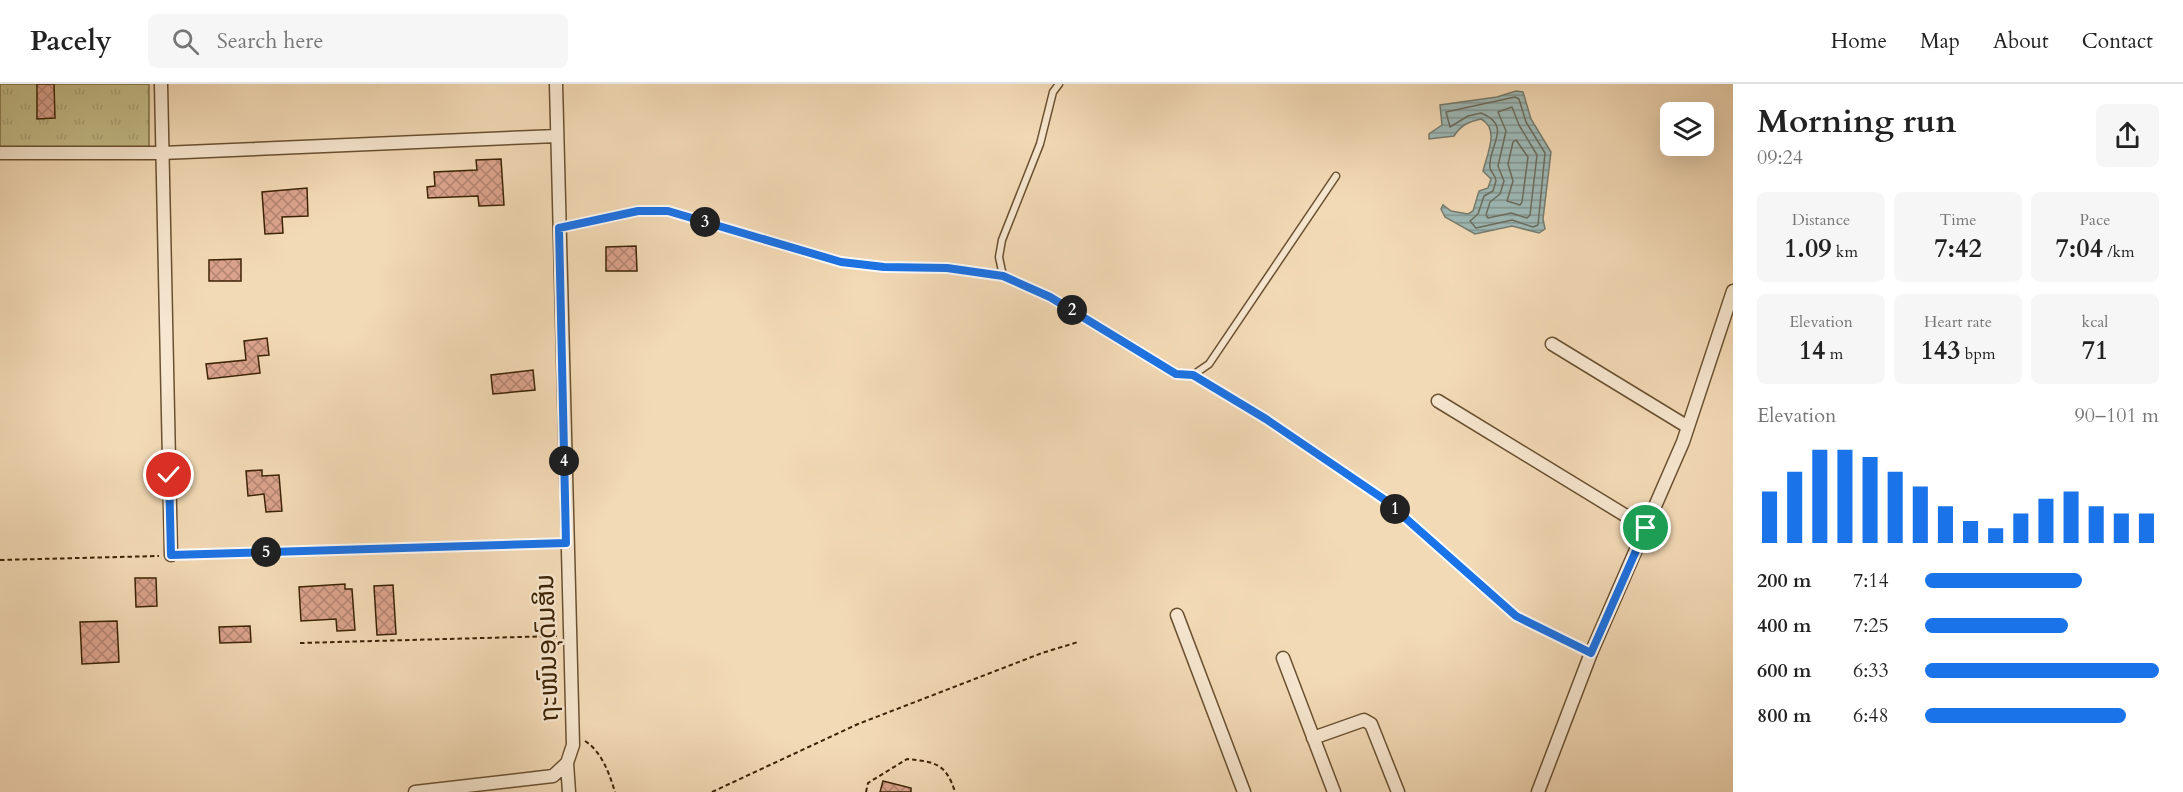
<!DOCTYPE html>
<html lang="en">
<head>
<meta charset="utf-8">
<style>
  body { margin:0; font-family:Cardo,"Noto Sans Lao",serif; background:#f6f6f6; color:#222; height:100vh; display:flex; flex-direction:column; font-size:22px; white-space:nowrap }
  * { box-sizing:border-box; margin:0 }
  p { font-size:20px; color:#767676 }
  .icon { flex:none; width:33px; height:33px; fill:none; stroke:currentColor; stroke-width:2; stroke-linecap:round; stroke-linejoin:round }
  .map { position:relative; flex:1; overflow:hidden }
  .panel { display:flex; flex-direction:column; background:#fff; width:450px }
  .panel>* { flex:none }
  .tools { position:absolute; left:1660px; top:18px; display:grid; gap:12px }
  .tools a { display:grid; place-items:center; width:54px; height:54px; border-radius:9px; background:#fff; box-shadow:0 6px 24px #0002; font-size:30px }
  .pin { position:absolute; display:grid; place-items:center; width:51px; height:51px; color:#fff; margin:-26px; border:3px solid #fff; border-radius:50%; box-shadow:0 2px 6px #0007 }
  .km { position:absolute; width:30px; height:30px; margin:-15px; border-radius:50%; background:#222; color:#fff; font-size:16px; line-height:30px; text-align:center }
  .round { display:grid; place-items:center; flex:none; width:63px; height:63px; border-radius:9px; background:#f6f6f6 }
  .headline { display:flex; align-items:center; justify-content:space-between; height:102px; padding:0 24px }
  h1 { font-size:33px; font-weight:800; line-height:45px }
  .metrics { display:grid; grid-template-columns:repeat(3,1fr); gap:9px; height:102px; padding:6px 24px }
  .metrics div { display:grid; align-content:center; border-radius:9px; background:#f6f6f6; text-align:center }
  .metrics b { font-size:26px; font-weight:800 }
  .metrics small { font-size:16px; font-weight:400 }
  .metrics p { font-size:16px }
  .chart { height:168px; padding:12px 24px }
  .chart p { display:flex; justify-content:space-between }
  .chart svg { width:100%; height:108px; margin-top:6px; stroke:#1a73e8; stroke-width:6 }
  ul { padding:0 24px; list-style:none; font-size:20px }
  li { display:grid; grid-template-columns:96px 72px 1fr; align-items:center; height:45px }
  li i { height:15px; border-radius:8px; background:#1a73e8 }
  header { display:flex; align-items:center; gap:36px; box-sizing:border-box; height:84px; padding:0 30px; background:#fff; border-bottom:2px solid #e0e0e0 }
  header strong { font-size:28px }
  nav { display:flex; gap:33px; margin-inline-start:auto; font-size:21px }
  .search { width:420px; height:54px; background:#f6f6f6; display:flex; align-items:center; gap:15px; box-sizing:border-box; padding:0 21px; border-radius:9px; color:#767676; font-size:22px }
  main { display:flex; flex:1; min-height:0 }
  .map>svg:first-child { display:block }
  .grass { fill:url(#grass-tufts); stroke:#807046; stroke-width:1.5 }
  .water { fill:url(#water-rules); stroke:#777d6f; stroke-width:1.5 }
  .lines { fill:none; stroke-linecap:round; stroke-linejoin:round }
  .shore { stroke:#6d6e5e; stroke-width:1.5 }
  .building { fill:url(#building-cross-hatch); stroke:#3c2305; stroke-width:1.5 }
  .lane-casing { stroke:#6a5131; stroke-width:9 }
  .street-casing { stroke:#6a5131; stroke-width:15 }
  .path { stroke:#3c2305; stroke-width:2; stroke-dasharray:4.5 3; stroke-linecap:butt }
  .lane { stroke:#f7e7d0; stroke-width:6 }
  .street { stroke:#f7e7d0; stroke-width:12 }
  .route-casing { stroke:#fff; stroke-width:12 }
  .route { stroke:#1a73e8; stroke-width:8 }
  .labels { text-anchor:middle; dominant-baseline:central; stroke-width:4.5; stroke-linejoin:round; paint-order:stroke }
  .street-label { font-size:26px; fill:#3c2305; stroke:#f7e7d0 }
</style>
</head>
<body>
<header>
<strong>Pacely</strong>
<div class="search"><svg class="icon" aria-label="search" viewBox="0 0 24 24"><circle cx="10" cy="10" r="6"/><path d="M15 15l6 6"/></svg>Search here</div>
<nav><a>Home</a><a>Map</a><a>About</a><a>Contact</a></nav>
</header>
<main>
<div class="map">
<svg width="1733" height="708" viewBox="0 0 1733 708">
  <defs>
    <pattern id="grass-tufts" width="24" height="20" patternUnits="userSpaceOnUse" patternTransform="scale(1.5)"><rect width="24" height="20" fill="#c3bd88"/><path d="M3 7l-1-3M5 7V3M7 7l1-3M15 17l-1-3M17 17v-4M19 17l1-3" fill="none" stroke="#a8a274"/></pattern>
    <pattern id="water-rules" width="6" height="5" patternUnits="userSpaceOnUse" patternTransform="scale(1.5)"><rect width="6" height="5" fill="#9eb9b6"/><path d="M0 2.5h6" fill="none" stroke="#829692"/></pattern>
    <pattern id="building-cross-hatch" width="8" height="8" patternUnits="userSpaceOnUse" patternTransform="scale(1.5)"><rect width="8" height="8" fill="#dba38d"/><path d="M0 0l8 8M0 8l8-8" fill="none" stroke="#b38471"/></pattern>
  </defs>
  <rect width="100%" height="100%" fill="#f3dab6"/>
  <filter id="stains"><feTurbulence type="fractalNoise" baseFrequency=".00333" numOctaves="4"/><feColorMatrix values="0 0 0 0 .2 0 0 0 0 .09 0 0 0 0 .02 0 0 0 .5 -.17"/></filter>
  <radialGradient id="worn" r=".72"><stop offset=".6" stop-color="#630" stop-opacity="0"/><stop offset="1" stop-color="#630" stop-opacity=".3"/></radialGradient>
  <path class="grass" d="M0 0H149V64H0Z"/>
  <path class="water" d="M1516 7 1523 8 1531 35 1551 68 1543 135 1545 145 1539 149 1512 142 1475 150 1445 133 1441 125 1443 121 1451 127 1468 130 1473 127 1479 107 1488 104 1491 95 1483 87C1487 70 1500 45 1481 35 1468 38 1461 41 1454 52L1429 55V50L1442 41 1440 21 1497 13Z"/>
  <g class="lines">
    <path class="shore" d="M1515 13 1519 15 1526 38 1545 69 1538 141 1533 143 1512 136 1476 144 1470 137 1478 130 1484 112 1493 107 1496 97C1496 91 1491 89 1490 84 1487 63 1514 42 1481 29L1468 32 1450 43 1446 28Z
      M1512 23 1519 41 1537 71 1530 131 1527 134 1511 129 1488 134 1486 131 1490 118 1500 110 1504 97 1498 82 1506 47 1498 28Z
      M1516 56 1528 73 1522 118 1520 121 1507 117 1513 97 1508 80 1513 58Z"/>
  </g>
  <path class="building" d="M37 0H54L55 34 37 35Z
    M501 75 504 121 479 122 478 112 428 114 427 103 435 102 434 88 477 86 476 76Z
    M307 104 308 132 282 133 283 149 265 150 262 108Z
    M636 162 637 187H606V163Z
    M241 175V197H209V176Z
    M267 254 269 271 258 272 260 289 208 295 206 280 246 276 244 257Z
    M533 286 535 306 493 310 491 291Z
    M262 386V392L279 391 282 427 266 428 264 410 248 412 246 387Z
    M135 494H156L157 522 136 523Z
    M345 500V505H352L355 546 337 547 336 535 301 537 299 503Z
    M393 501 396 550 377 551 374 502Z
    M117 537 119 578 82 580 80 538Z
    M250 542 251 558 220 559 219 543Z
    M883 697 911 704V708H880Z"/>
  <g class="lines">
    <defs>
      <path id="lane" d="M560 144 638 127H668L841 178 884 183 947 184 1003 192 1050 213 1176 290 1193 291 1209 280 1336 92
        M1003 192 999 173 1002 156 1040 60 1053 8 1059 0"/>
      <path id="street" d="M161 0 171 471
        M0 69H162L557 52
        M1552 260 1688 343
        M1438 317 1646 444
        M1177 531 1244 708
        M1283 574 1334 708
        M1313 654 1364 636 1371 640 1398 708
        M567 679 569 708
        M415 708 553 692 567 679 573 661 556 0
        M1538 708 1591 569 1683 358 1733 207"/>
    </defs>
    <use href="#lane" class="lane-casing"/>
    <use href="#street" class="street-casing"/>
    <path class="path" d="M1202 296 1266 335 1385 416 1516 532 1580 564
      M183 471 555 460
      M0 476 159 472
      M300 559 557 552
      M585 657C602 668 609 689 615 708
      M712 708 858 640 1042 569 1078 558
      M866 708 868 699 907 675C935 678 946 679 955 708"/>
    <use href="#lane" class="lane"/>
    <use href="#street" class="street"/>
  </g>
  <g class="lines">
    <defs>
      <path id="route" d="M169 391 171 471 566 459 559 144 638 127H668L841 178 884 183 947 184 1003 192 1050 213 1176 290 1193 291 1266 335 1385 416 1516 532 1591 569 1646 444"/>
    </defs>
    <use href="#route" class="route-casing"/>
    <use href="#route" class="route"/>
  </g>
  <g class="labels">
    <g class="street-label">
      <text transform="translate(547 564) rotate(-92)">ຖະໜົນອຸດົມສິນ</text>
    </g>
  </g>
  <rect width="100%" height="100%" filter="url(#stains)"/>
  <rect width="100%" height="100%" fill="url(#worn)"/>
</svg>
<div class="tools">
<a><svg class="icon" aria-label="layers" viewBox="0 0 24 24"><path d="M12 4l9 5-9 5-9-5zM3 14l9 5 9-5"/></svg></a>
</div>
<div class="pin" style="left:1646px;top:444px;background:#1e9e55"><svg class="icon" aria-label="arrive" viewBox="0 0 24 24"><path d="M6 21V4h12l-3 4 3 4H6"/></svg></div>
<div class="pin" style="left:169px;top:391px;background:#d93025"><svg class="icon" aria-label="check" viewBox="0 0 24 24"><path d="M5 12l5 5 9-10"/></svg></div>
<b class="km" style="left:1395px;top:425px">1</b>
<b class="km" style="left:1072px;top:226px">2</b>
<b class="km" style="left:705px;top:138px">3</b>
<b class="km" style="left:564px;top:377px">4</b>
<b class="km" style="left:266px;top:468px">5</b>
</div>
<section class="panel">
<div class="headline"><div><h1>Morning run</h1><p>09:24</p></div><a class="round"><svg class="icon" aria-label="share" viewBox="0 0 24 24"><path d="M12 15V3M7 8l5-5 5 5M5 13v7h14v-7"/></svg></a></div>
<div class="metrics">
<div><p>Distance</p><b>1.09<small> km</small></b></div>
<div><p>Time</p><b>7:42</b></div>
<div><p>Pace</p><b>7:04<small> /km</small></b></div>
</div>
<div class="metrics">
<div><p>Elevation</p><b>14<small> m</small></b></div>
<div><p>Heart rate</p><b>143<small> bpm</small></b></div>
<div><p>kcal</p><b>71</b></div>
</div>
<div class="chart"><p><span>Elevation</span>90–101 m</p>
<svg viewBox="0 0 160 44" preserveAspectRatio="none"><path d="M5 44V23M15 44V15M25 44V6M35 44V6M45 44V9M55 44V15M65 44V21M75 44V29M85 44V35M95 44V38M105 44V32M115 44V26M125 44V23M135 44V29M145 44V32M155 44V32"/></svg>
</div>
<ul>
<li><b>200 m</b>7:14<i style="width:67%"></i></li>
<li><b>400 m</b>7:25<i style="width:61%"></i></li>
<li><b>600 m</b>6:33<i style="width:100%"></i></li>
<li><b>800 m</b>6:48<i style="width:86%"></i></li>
</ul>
</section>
</main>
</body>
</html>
